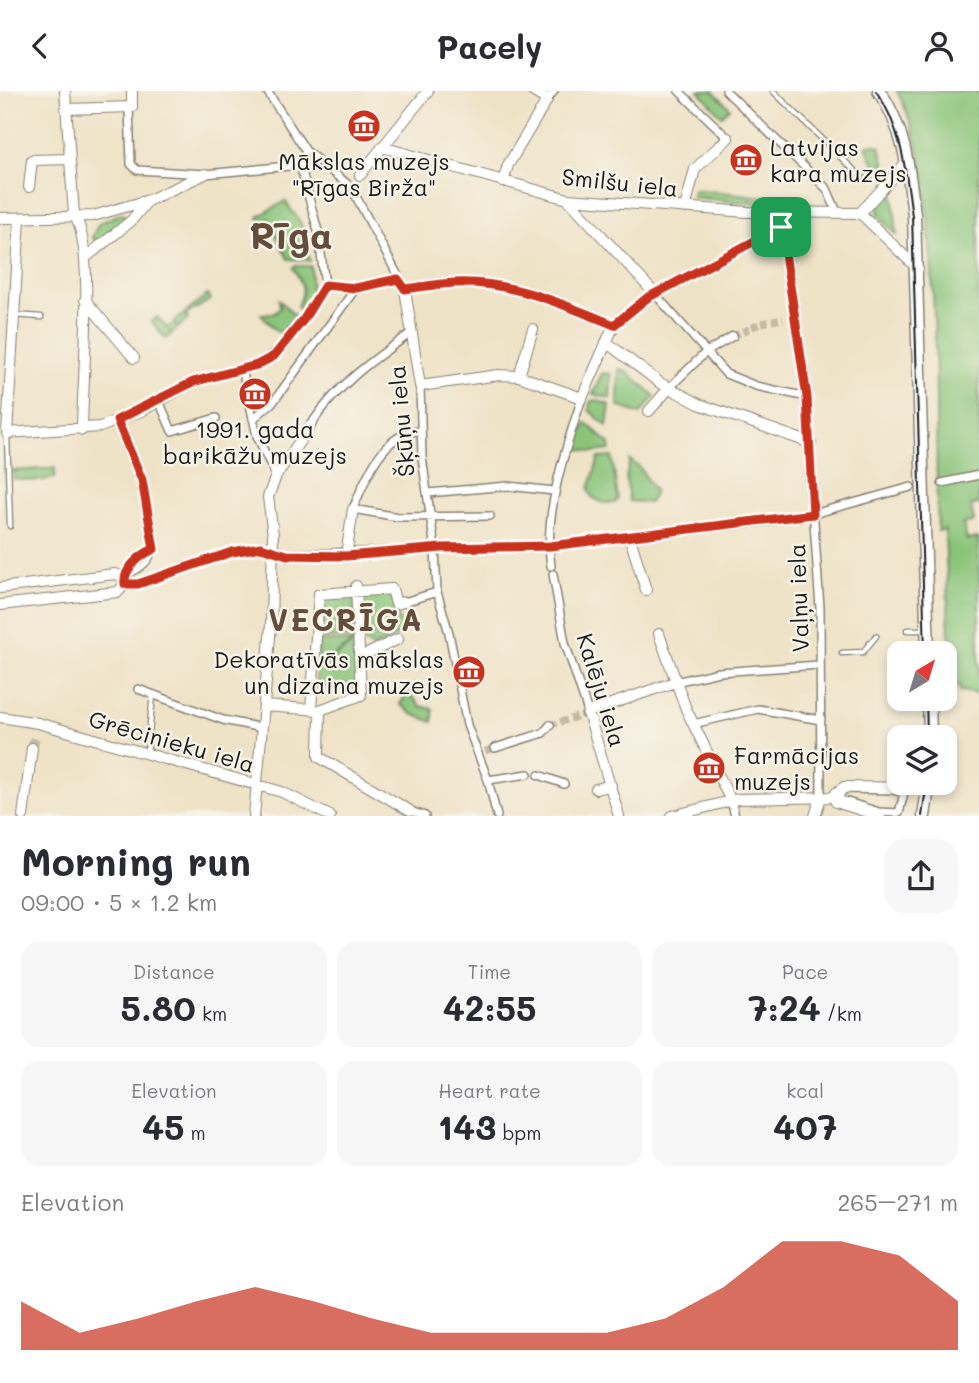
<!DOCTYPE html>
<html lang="en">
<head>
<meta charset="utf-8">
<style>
  body { margin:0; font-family:Mali,sans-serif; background:#f7f7f7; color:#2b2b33; height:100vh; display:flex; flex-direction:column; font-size:26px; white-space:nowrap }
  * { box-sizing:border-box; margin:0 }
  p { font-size:23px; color:#7c7c81 }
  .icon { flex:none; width:38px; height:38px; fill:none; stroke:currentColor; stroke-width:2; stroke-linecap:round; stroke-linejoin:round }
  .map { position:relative; height:725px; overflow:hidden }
  .sheet { display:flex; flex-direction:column; background:#fff; flex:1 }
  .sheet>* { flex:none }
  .needle { width:46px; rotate:38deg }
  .fabs { position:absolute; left:887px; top:550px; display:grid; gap:14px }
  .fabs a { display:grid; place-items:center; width:70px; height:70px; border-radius:14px; background:#fff; box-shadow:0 4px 10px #0003; font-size:35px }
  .pin { position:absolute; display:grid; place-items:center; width:60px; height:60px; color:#fff; margin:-30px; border-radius:14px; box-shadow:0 4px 10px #0006 }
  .round { display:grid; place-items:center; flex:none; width:74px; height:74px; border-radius:21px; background:#f7f7f7 }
  .head { display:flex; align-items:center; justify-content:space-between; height:119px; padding:0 21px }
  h1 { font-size:38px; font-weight:800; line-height:52px }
  .figures { display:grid; grid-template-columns:repeat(3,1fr); gap:10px; height:119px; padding:7px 21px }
  .figures div { display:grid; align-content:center; border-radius:18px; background:#f7f7f7; text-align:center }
  .figures b { font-size:35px; font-weight:800 }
  .figures small { font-size:19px; font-weight:400 }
  .figures p { font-size:19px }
  .chart { height:196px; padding:14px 21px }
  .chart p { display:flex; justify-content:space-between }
  .chart svg { width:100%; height:126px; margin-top:7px; fill:#c8321e; opacity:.7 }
  header { display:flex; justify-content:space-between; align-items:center; height:91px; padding:0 21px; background:#fff; font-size:32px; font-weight:800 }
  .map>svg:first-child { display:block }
  .green { fill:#8ac479; stroke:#53704a; stroke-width:2 }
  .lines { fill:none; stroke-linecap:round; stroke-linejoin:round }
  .pedestrian-tunnel { stroke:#c5bba5; stroke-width:7; stroke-dasharray:7 3.5; stroke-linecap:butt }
  .minor-tunnel { stroke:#c5bba5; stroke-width:10; stroke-dasharray:10 5; stroke-linecap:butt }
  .service-casing { stroke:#868072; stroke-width:7 }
  .pedestrian-casing { stroke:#868072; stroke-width:10 }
  .minor-casing { stroke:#868072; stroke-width:12 }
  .tertiary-casing { stroke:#868072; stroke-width:15 }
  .service { stroke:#fff; stroke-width:4.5 }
  .pedestrian { stroke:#fff; stroke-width:7 }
  .minor { stroke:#fff; stroke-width:10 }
  .tertiary { stroke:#fff; stroke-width:12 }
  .tram { stroke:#1c1c1c; stroke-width:2 }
  .route-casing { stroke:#fff; stroke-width:14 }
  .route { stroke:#c8321e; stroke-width:9 }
  .labels { text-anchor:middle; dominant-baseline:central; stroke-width:5; stroke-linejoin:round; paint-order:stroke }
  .poi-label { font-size:23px; fill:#1c1c1c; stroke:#f7f3e8; text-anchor:start }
  .street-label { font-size:23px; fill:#1c1c1c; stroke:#f7f3e8 }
  .district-label { font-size:30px; font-weight:bold; letter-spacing:2px; fill:#654d3c; stroke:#f7f3e8 }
  .town-label { font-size:37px; font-weight:bold; fill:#654d3c; stroke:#f7f3e8 }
</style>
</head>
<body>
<header><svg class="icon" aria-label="back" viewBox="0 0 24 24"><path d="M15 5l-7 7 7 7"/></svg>Pacely<svg class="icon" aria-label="person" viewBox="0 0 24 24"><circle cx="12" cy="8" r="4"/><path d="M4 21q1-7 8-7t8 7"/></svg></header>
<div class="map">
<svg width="979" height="725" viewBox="0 0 979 725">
  <rect width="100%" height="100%" fill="#f7f3e8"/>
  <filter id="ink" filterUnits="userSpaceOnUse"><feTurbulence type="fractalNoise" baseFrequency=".0143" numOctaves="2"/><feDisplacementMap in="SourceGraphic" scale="14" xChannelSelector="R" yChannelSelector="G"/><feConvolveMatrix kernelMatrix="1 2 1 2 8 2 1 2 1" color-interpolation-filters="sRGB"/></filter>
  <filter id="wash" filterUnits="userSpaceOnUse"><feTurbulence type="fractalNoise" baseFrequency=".00686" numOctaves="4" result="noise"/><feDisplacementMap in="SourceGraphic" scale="28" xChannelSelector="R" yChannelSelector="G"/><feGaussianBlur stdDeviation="1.57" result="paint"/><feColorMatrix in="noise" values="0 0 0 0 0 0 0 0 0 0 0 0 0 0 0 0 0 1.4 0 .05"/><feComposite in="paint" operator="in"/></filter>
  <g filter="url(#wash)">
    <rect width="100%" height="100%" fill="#efe3c7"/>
    <path class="green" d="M699 0H713L730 17 722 25Z
      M897 0H979V413L971 415 974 430 963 433 967 449 978 447 979 453V603L960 600V595L951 594 945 439 938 440 937 416C936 329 937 241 930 155 926 100 923 49 897 0Z
      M872 53 880 55 885 74 871 86 863 78 871 77 874 73 866 55Z
      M693 98 775 107 783 103 777 111 752 112 749 109 748 112 692 106Z
      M891 101 893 102 897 144 878 124 879 114Z
      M285 110 301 132 310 170 288 168 268 128 262 132 258 126Z
      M122 122 128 129 98 153 92 146 99 132Z
      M295 175H311V203L301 221 297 215C307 200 302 191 293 177Z
      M207 204 211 208 186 224 188 228 179 236 176 234 177 237 172 242 169 240 171 243 166 248 152 231 157 226 167 237Z
      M279 209 296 226 281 241 276 240 261 223 275 222 280 217Z
      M619 278 625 279 655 305 640 323 618 315Z
      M602 282 611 283 610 307 593 303Z
      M595 309 610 314 607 335 589 319 590 311Z
      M586 332 610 353V359L593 361 579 358 577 353Z
      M612 366 618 408 615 412H603L592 406 589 398 599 367Z
      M630 369 640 377 655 401 649 412 629 410 626 386Z
      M55 377V387L35 390 14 388 13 380Z
      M391 500 403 542 373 557 360 548 358 502Z
      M354 503V546L318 547 321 505Z
      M319 550H353L330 568 317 572Z
      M354 552 357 594 316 597V580Z
      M408 601 420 615 433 618V631L412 623 400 613Z"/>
  </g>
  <g filter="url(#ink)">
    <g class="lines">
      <path class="pedestrian-tunnel" d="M733 245 762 232 783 228
        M550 634 584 624
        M485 660 495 657"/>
      <path class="minor-tunnel" d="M32 657 36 643"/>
      <defs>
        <path id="service" d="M773 0 858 83
          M14 224 41 226
          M7 343 10 435
          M124 486C137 481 151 473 153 459
          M124 486 129 477 153 459
          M907 539H924
          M842 562 863 561 876 545
          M147 662 153 604"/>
        <path id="pedestrian" d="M267 0 306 60 300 74
          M679 0 728 47
          M726 0 827 98 837 121
          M547 9 554 0
          M129 16 131 73 137 79 205 83 300 74
          M306 60 351 96 405 198
          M300 74 318 140 325 194
          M325 194 356 197 399 188
          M655 203 726 283 756 295 807 306
          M257 274 284 255 325 194
          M242 278 257 345 276 385
          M420 295 422 366 435 458 437 501 449 542 467 634 488 689 497 725
          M670 296 705 262 733 245
          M159 310 172 340 216 327
          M253 328 274 310 356 197
          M310 335C337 294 371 270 411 242
          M421 340C382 340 365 389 353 418L398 426 490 425
          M811 388 820 517 821 706
          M942 392 979 384
          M428 402 508 395 554 400
          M402 461 442 457 550 455 770 430 813 423 911 396
          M551 475C543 423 566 356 582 307
          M553 483 565 552 588 621 586 623
          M125 493H138C170 482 242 452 273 458
          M404 511 437 501
          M675 591 719 581 819 574
          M138 598 223 629 262 637
          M693 633 758 618 821 629
          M495 657 543 642 550 634
          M539 684 564 693
          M488 689 528 683
          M844 698 892 699 904 702 899 722 879 721 841 709 839 705Z
          M731 710 735 725
          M410 720 425 725"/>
        <path id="minor" d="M65 0 74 124
          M67 18 132 16V0
          M382 56 568 108 748 121 860 122
          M907 71 860 122 918 178
          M360 84 428 0
          M503 91 508 74 547 9 532 0
          M29 96 32 69 70 68
          M568 108 655 203
          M685 117 695 78 728 47
          M74 124C96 154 82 295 82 339
          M0 127 93 125 149 109 205 83
          M20 127 7 342 100 336 143 319 193 291 257 274
          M781 132 807 306 811 388
          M85 167 131 130 148 109
          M85 209 134 267
          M614 234C565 214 509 189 454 192 438 192 421 196 405 198L420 295 499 284 519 285 582 307 614 234 647 207 781 136
          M606 251 660 292 699 313 811 352
          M519 285 533 238
          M649 320 670 296
          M117 329 142 389 154 458
          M630 447 646 499
          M273 458 287 464 402 461
          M346 465 353 418
          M0 497 115 483 124 486 125 493 118 501 0 514
          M659 543 686 618 731 710
          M359 567 398 548
          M264 615 320 619 361 604 356 495
          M311 618 319 503 392 498 396 513 404 511
          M320 619 319 666 410 720
          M0 626 38 632 282 701 330 725
          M596 698 611 694
          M23 725 32 657
          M254 725 271 535 273 444 268 406 276 385 310 335
          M619 725 588 621 675 591
          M672 725 738 708 835 706
          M815 725 821 706
          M880 725 836 711V702L844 696 929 697"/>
        <path id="tertiary" d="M879 0C905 37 909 81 914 124L928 562
          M929 607 930 646
          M924 725 929 691"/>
      </defs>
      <use href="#service" class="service-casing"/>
      <use href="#pedestrian" class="pedestrian-casing"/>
      <use href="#minor" class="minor-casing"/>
      <use href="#tertiary" class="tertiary-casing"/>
      <use href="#service" class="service"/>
      <use href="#pedestrian" class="pedestrian"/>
      <use href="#minor" class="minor"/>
      <use href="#tertiary" class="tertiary"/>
      <path class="tram" d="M876 0C902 37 906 81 912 125L925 562
        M926 607 927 646
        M922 725 927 691"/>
    </g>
  </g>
  <g class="lines" filter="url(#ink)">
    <defs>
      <path id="route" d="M781 136 807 306 813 423 550 455 442 457 346 465 287 464 261 456 232 461 138 493H125C123 478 140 464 154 458L142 389 117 329 193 291 257 274 274 265 304 228 325 194 356 197 398 188 405 198C421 196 438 193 454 192 509 189 565 214 614 234L647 207Z"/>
    </defs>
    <use href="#route" class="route-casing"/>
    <use href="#route" class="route"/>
  </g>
  <defs>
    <symbol id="museum-disc" viewBox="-11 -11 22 22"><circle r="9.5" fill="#c8321e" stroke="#f7f3e8"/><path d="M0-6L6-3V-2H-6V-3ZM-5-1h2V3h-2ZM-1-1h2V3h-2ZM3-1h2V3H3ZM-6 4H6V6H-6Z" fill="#fff"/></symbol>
  </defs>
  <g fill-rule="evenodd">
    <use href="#museum-disc" x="345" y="16" width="38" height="38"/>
    <use href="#museum-disc" x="727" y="50" width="38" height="38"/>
    <use href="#museum-disc" x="236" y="284" width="38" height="38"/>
    <use href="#museum-disc" x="450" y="562" width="38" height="38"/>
    <use href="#museum-disc" x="690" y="658" width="38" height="38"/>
  </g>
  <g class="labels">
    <g class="poi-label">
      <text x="770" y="56">Latvijas<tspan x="770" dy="26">kara muzejs</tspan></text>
      <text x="364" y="70" text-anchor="middle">Mākslas muzejs<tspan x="364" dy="26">"Rīgas Birža"</tspan></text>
      <text x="255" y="338" text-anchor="middle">1991. gada<tspan x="255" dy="26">barikāžu muzejs</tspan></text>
      <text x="444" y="568" text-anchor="end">Dekoratīvās mākslas<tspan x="444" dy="26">un dizaina muzejs</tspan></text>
      <text x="734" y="664">Farmācijas<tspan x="734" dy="26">muzejs</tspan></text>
    </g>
    <g class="street-label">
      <text transform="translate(620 91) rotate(6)">Smilšu iela</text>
      <text transform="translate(401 330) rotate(-95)">Šķūņu iela</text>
      <text transform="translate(798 507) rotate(-92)">Vaļņu iela</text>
      <text transform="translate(602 599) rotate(73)">Kalēju iela</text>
      <text transform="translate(172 650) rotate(16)">Grēcinieku iela</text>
    </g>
    <g class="district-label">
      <text x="346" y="528">VECRĪGA</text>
    </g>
    <g class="town-label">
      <text x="291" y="143">Rīga</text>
    </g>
  </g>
</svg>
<div class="fabs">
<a><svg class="needle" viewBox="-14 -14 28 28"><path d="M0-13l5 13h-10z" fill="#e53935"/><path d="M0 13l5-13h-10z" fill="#7c7c81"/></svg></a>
<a><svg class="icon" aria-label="layers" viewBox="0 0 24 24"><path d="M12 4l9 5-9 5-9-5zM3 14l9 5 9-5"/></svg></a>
</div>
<div class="pin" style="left:781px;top:136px;background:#1e9e55"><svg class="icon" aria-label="arrive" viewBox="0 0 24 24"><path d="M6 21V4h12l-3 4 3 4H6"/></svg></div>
</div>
<section class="sheet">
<div class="head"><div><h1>Morning run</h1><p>09:00 · 5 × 1.2 km</p></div><a class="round"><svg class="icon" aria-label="share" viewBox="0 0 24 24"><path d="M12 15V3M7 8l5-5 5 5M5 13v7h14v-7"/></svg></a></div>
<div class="figures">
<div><p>Distance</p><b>5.80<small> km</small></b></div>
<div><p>Time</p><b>42:55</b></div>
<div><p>Pace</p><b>7:24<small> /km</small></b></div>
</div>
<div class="figures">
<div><p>Elevation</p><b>45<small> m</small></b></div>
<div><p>Heart rate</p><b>143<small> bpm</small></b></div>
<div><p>kcal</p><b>407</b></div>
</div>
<div class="chart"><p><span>Elevation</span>265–271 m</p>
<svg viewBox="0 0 160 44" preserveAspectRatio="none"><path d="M0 44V27L10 38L20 33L30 27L40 22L50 27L60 33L70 38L80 38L90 38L100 38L110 33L120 22L130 6L140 6L150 11L160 27V44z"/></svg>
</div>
</section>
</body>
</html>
